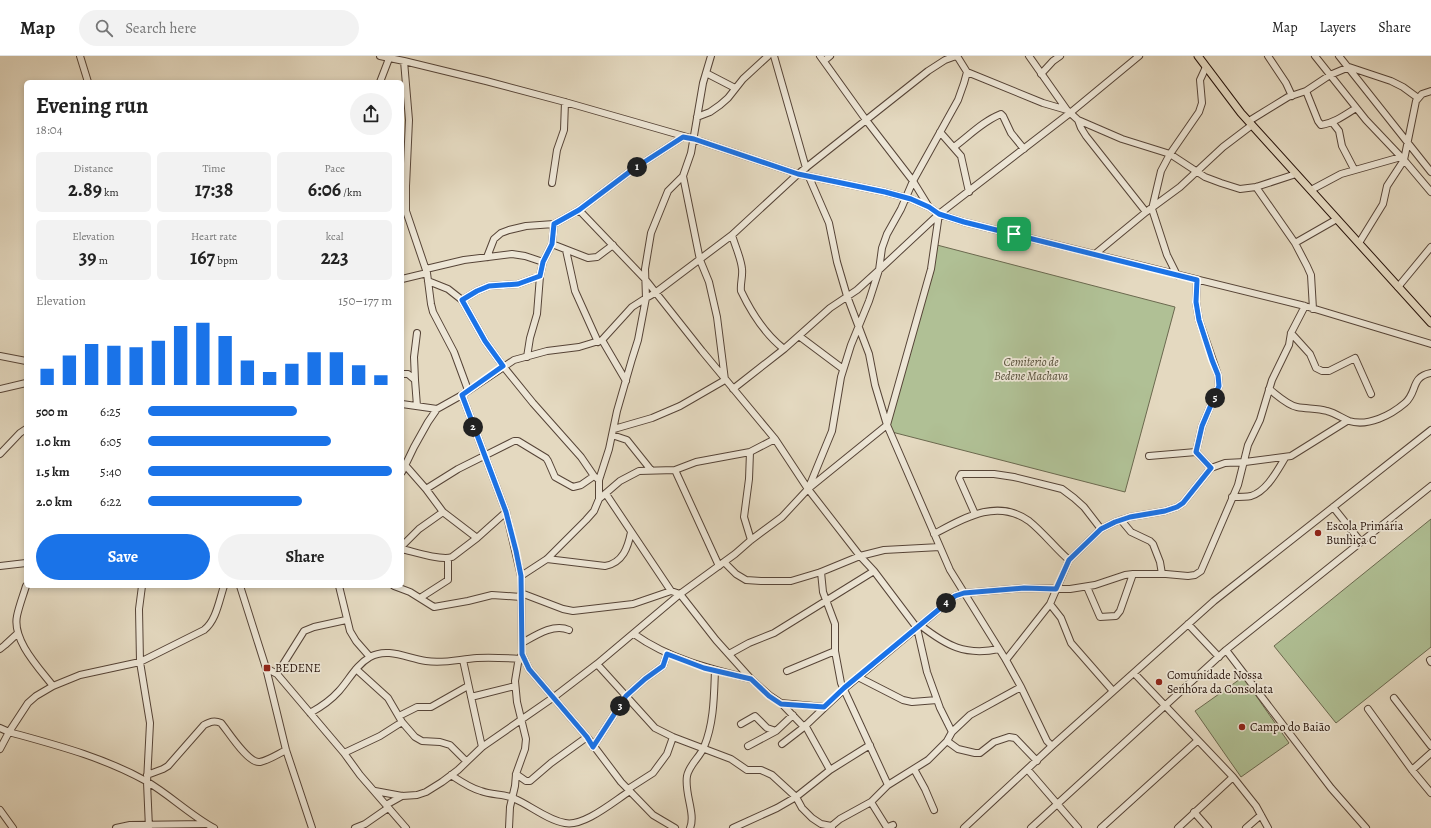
<!DOCTYPE html>
<html lang="en">
<head>
<meta charset="utf-8">
<style>
  body { margin:0; font-family:Alegreya,serif; background:#f2f2f2; color:#222; height:100vh; display:flex; flex-direction:column; font-size:15px; white-space:nowrap }
  * { box-sizing:border-box; margin:0 }
  p { font-size:13px; color:#767676 }
  .icon { flex:none; width:22px; height:22px; fill:none; stroke:currentColor; stroke-width:2; stroke-linecap:round; stroke-linejoin:round }
  .map { position:relative; flex:1; overflow:hidden }
  .details { position:absolute; left:24px; top:24px; width:380px; height:508px; display:flex; flex-direction:column; background:#fff; border-radius:6px; box-shadow:0 2px 6px #0003 }
  .details>* { flex:none }
  .pin { position:absolute; display:grid; place-items:center; width:34px; height:34px; color:#fff; margin:-17px; border-radius:8px; box-shadow:0 2px 6px #0006 }
  .km { position:absolute; width:20px; height:20px; margin:-10px; border-radius:50%; background:#222; color:#fff; font-size:11px; line-height:20px; text-align:center }
  .round { display:grid; place-items:center; flex:none; width:42px; height:42px; border-radius:21px; background:#f2f2f2 }
  .head { display:flex; align-items:center; justify-content:space-between; height:68px; padding:0 12px }
  h1 { font-size:22px; font-weight:700; line-height:30px }
  .metrics { display:grid; grid-template-columns:repeat(3,1fr); gap:6px; height:68px; padding:4px 12px }
  .metrics div { display:grid; align-content:center; border-radius:6px; background:#f2f2f2; text-align:center }
  .metrics b { font-size:20px; font-weight:700 }
  .metrics small { font-size:11px; font-weight:400 }
  .metrics p { font-size:11px }
  .chart { height:112px; padding:8px 12px }
  .chart p { display:flex; justify-content:space-between }
  .chart svg { width:100%; height:72px; margin-top:4px; stroke:#1a73e8; stroke-width:6 }
  .action { display:flex; gap:8px; margin-top:auto; padding:8px 12px }
  .action a { flex:1; height:46px; border-radius:24px; background:#1a73e8; color:#fff; font-size:16px; font-weight:700; line-height:46px; text-align:center }
  .action a+a { background:#f2f2f2; color:#222 }
  ul { padding:0 12px; list-style:none; font-size:13px }
  li { display:grid; grid-template-columns:64px 48px 1fr; align-items:center; height:30px }
  li i { height:10px; border-radius:5px; background:#1a73e8 }
  header { display:flex; align-items:center; gap:24px; box-sizing:border-box; height:56px; padding:0 20px; background:#fff; border-bottom:1px solid #e0e0e0 }
  header strong { font-size:19px }
  nav { display:flex; gap:22px; margin-inline-start:auto; font-size:14px }
  .search { width:280px; height:36px; background:#f2f2f2; display:flex; align-items:center; gap:10px; box-sizing:border-box; padding:0 14px; border-radius:22px; color:#767676; font-size:15px }
  .map>svg:first-child { display:block }
  .green { fill:#b0c095; stroke:#6b694f }
  .lines { fill:none; stroke-linecap:round; stroke-linejoin:round }
  .minor-casing { stroke:#564437; stroke-width:8 }
  .major-casing { stroke:#261209; stroke-width:9 }
  .minor { stroke:#ede6d6; stroke-width:6 }
  .major { stroke:#e4d9c0; stroke-width:7 }
  .route-casing { stroke:#fff; stroke-width:8 }
  .route { stroke:#1a73e8; stroke-width:5 }
  .poi-dot { fill:#8f2418; stroke:#ede6d6; stroke-width:1.5 }
  .labels { text-anchor:middle; dominant-baseline:central; stroke-width:3.5; stroke-linejoin:round; paint-order:stroke }
  .park-label { font-size:12px; font-style:italic; fill:#564f3a; stroke:#ede6d6 }
  .poi-label { font-size:12px; fill:#261209; stroke:#ede6d6; text-anchor:start }
</style>
</head>
<body>
<header>
<strong>Map</strong>
<div class="search"><svg class="icon" aria-label="search" viewBox="0 0 24 24"><circle cx="10" cy="10" r="6"/><path d="M15 15l6 6"/></svg>Search here</div>
<nav><a>Map</a><a>Layers</a><a>Share</a></nav>
</header>
<div class="map">
<svg width="1431" height="772" viewBox="0 0 1431 772">
  <rect width="100%" height="100%" fill="#e4d9c0"/>
  <filter id="stains"><feTurbulence type="fractalNoise" baseFrequency=".005" numOctaves="4"/><feColorMatrix values="0 0 0 0 .2 0 0 0 0 .09 0 0 0 0 .02 0 0 0 .5 -.17"/></filter>
  <radialGradient id="worn" r=".72"><stop offset=".6" stop-color="#630" stop-opacity="0"/><stop offset="1" stop-color="#630" stop-opacity=".3"/></radialGradient>
  <path class="green" d="M937 189 1175 251 1125 436 888 375Z
    M1431 463V591L1336 667 1274 590Z
    M1243 621 1289 687 1241 721 1195 655Z"/>
  <g class="lines">
    <defs>
      <path id="minor" d="M80 0 88 26
        M380 0 404 5 486 25 565 46 694 83 798 118 885 136 911 143 929 151 939 158 964 166 1305 250 1431 288
        M774 0 806 112
        M820 0 866 64 913 125 929 151
        M1029 0 1067 54 1078 64 1122 83 1170 98 1205 121 1221 127 1240 133 1256 131 1296 118
        M1268 0 1286 27 1292 40
        M1315 0 1366 64 1404 104 1431 136
        M1339 0 1431 116
        M404 5 409 64 406 130V155L427 217 431 248 433 256 454 296 468 334
        M824 5 830 0
        M967 16 1043 47 1067 54
        M706 17 735 32
        M1041 18 1053 5 1060 0
        M380 26 390 0
        M1306 35 1318 65 1321 69C1334 67 1345 59 1356 52
        M697 61 710 56 720 49 728 42 743 23 768 0
        M1078 64 1081 72 1086 80 1146 156
        M1249 65 1288 41 1306 35 1330 19 1349 11 1391 25 1403 31 1418 42
        M1332 66 1339 75 1342 90 1354 113
        M940 76 961 100 969 136
        M954 91C969 80 983 65 1001 58L1003 60 1011 77 1024 93
        M809 121 829 167 837 206 847 240 869 298 875 329 887 369 950 514 1006 604 1021 631 1047 685 1052 690
        M552 127 557 94 564 74 565 46
        M1256 131 1295 187 1307 210 1311 219 1313 253
        M1311 134 1341 118 1401 101
        M579 154 645 223 702 295 775 383 808 433 860 500 874 515 917 572 927 616 940 652 952 676
        M732 179C735 190 741 202 742 213 743 220 740 228 741 235 751 256 766 279 784 293
        M1295 187 1337 163
        M1359 187 1383 148 1387 130 1404 104 1416 45 1422 38 1431 35
        M552 188 588 202 597 201 613 189
        M566 194 575 235 598 286
        M1095 198 1146 156 1180 131 1223 91 1252 69
        M487 201 494 183 501 177 509 174 526 170 554 168 579 154 632 114 683 81
        M426 213 464 204 512 198 525 200 543 206
        M1177 219 1167 199 1152 153 1161 115 1170 98 1199 56 1202 47 1200 24 1206 11
        M402 223 427 217
        M1197 224 1196 246 1199 264 1218 319 1219 330 1202 370 1196 396 1211 412
        M428 225 448 233 462 244 485 285 503 310 533 347 581 401 594 420 599 424
        M1398 231 1431 191
        M462 244 477 235 489 230 518 228 540 220
        M1291 277 1310 298 1316 312 1322 315H1329L1355 302 1371 338
        M799 280 843 313
        M602 284 626 325
        M0 300 26 305
        M527 301 530 282 537 258 540 220 543 206 552 188 554 168
        M402 318H408L415 324 417 350
        M415 324 414 301 417 277
        M0 333 26 327
        M733 333 784 293 830 252 857 234 879 214 882 192 887 178 901 153 913 125 958 44 964 27 967 16 957 0
        M1269 333C1277 339 1287 349 1297 351 1307 353 1317 352 1327 355 1335 357 1342 362 1349 365 1368 371 1391 359 1405 347 1418 336 1410 321 1431 317
        M462 339 506 456 521 520
        M402 348 437 353
        M614 373 652 362 680 350 725 324 717 261 709 226 700 204 683 120
        M612 379 627 384 651 414
        M750 396 749 423 744 461 751 484
        M0 398 20 377 26 373
        M1149 400 1196 396
        M405 409 426 433 443 456 477 482
        M675 414 719 510
        M402 416 414 391 428 366 437 353 462 339 514 304 547 295 579 291 602 284 632 251 646 242 655 237 732 179 798 118 928 15 945 4 956 0
        M809 431 832 375 841 321 851 289 869 245 879 214 939 158 1070 57 1139 0
        M426 433 458 413 514 385H518L546 402 548 405 555 421 573 431 581 429 594 420
        M606 438 671 535
        M1232 441C1238 441 1246 441 1251 440 1267 435 1277 415 1285 402
        M599 443 620 425 639 415 675 414 696 406 750 396 775 383
        M1333 451 1361 486
        M975 458 959 422 961 418H994L1014 421 1062 433 1074 442 1084 451 1101 473
        M1121 464 1131 476 1150 485 1153 488 1160 506 1162 518
        M934 478C964 462 997 442 1029 465 1044 477 1055 492 1069 504
        M402 490 419 473 443 456
        M402 493C415 496 441 505 452 501L477 482 506 456
        M547 503 605 510C623 507 628 491 631 476
        M724 506 736 518 746 524 761 525H791L821 516 860 500 884 494 940 491
        M0 510 26 507
        M821 516 823 536 835 568V595L841 627 888 729
        M26 530C23 540 19 550 17 560 12 584 39 612 53 630
        M142 530 139 553 140 606 150 667 147 726 149 772
        M240 530 266 612 286 694 312 772
        M339 530 350 575 356 585 370 601
        M394 530 410 536 434 551 468 545 492 539 521 541
        M1087 531 1100 561 1116 560 1120 555 1133 518
        M521 537 563 553 573 555 633 548 671 535 680 538 716 584 751 623 769 639 781 647 804 671
        M420 542 448 524V502
        M1050 548 1061 562 1071 587 1113 635
        M1188 568 1219 601
        M920 569C947 590 965 600 999 593
        M634 578C669 603 710 613 751 623
        M522 587C536 579 554 567 569 574
        M0 593 5 589 18 577
        M1226 594 1331 732 1366 772
        M522 598 529 613 587 681 621 726 653 759 675 772
        M729 598 749 587 774 577 874 515
        M463 604 482 691
        M1006 604 1050 548 1069 504 1101 473 1115 466 1130 461 1165 455 1177 451 1183 447 1211 412 1225 407 1245 406 1291 400 1347 365
        M1430 604 1431 606
        M597 608 655 672 673 681 731 703 747 714H761L772 719 796 741 802 752 812 762 821 768 831 770 832 772
        M266 612 277 618 344 697 360 719 406 772
        M356 613 388 642 402 666 415 681 422 685 440 686 450 689 466 705
        M787 615 835 595
        M1134 617 1233 721 1256 750 1268 772
        M277 618 304 575 314 571 346 564
        M858 621 903 644 912 646 937 644
        M471 641 515 630
        M1394 642 1431 690
        M781 647 824 651
        M1368 653 1412 714 1431 737
        M310 657C321 651 331 644 339 635 349 624 356 609 370 601 387 591 407 602 426 605 444 608 460 603 477 602 491 601 506 602 520 603
        M399 660 417 651H431L468 630
        M741 668 755 660 767 672 776 675
        M805 669 830 714
        M0 672 9 676C56 689 103 701 146 725 170 739 190 759 214 772
        M947 685 958 693 975 697H980L994 686 1009 681 1015 682 1037 705
        M782 688 804 671 844 633 955 540 964 537 1024 532 1070 533 1095 529 1125 519 1133 518H1166L1188 520 1195 519 1201 515 1238 429 1248 389 1260 364 1272 324 1289 289 1291 277 1305 250
        M748 690 776 675 793 659
        M593 691 626 640 645 623 663 610 667 598
        M0 693 9 676 28 647 36 640 53 630 80 619 140 606 204 574C216 565 219 545 224 530
        M344 697 380 680 402 666
        M914 713 925 733 934 754
        M1028 714 1078 772
        M1412 714 1431 697
        M516 718 526 725H530L551 707 587 681
        M147 719 163 713 168 710 204 669C210 666 214 664 221 667 228 675 248 708 260 706 269 704 278 698 286 694
        M451 719C460 725 470 732 481 735 491 739 505 738 513 742 530 749 547 764 565 767 584 771 614 745 630 735
        M628 733 653 717 667 698 673 681
        M375 735 402 740 417 739 426 736 442 726 458 714 482 691 554 641 597 608 680 538 735 498 751 484 782 461 808 433 887 369 931 213 939 158
        M871 746 886 770 888 771 893 769
        M386 749 402 740
        M0 754 13 772
        M1194 756 1208 772
        M116 772 130 769 206 768
        M355 772 365 768 388 752
        M509 772 510 751 515 730 516 718 525 693 526 683 517 646 515 625 518 607 522 598 521 520 547 503 586 464 594 455 599 443V424L609 393 617 355 632 303 638 284 646 242 645 213 651 177 668 135 683 120 691 97 703 27 711 0
        M690 772C696 758 684 737 687 720 689 709 700 701 704 691 714 667 714 640 715 614
        M733 772 777 752 796 741 830 714 870 689
        M829 772 840 763 871 746 888 729 928 704 947 685 952 676 970 659 1021 631
        M964 772 1052 690 1214 545 1431 374
        M1031 772 1226 594 1431 430
        M1101 772 1197 685
        M1178 772 1233 721
        M1246 772 1261 759"/>
      <path id="major" d="M1198 0 1241 57 1431 267"/>
    </defs>
    <use href="#minor" class="minor-casing"/>
    <use href="#major" class="major-casing"/>
    <use href="#minor" class="minor"/>
    <use href="#major" class="major"/>
  </g>
  <g class="lines">
    <defs>
      <path id="route" d="M683 81 694 83 798 118 885 136 911 143 929 151 939 158 964 166 1197 224 1196 246 1199 264 1212 304 1218 319 1219 330 1202 370 1196 396 1211 412 1183 447 1177 451 1165 455 1130 461 1115 466 1101 473 1069 504 1056 533 1024 532 964 537 955 540 844 632 824 651 781 648 769 640 751 623 704 612 667 598 663 610 645 623 626 640 593 691 587 681 529 613 522 598 521 520 516 495 506 456 462 339 503 310 485 285 462 244 477 235 489 230 518 228 540 220 543 206 552 188 554 168 579 154 632 114Z"/>
    </defs>
    <use href="#route" class="route-casing"/>
    <use href="#route" class="route"/>
  </g>
  <g class="poi-dot">
    <circle cx="1318" cy="477" r="4"/>
    <rect x="263" y="608" width="8" height="8" rx="2"/>
    <circle cx="1159" cy="626" r="4"/>
    <circle cx="1242" cy="671" r="4"/>
  </g>
  <g class="labels">
    <g class="park-label">
      <text x="1031" y="306">Cemiterio de<tspan x="1031" dy="14">Bedene Machava</tspan></text>
    </g>
    <g class="poi-label">
      <text x="1326" y="470">Escola Primária<tspan x="1326" dy="14">Bunhiça C</tspan></text>
      <text x="275" y="612">BEDENE</text>
      <text x="1167" y="619">Comunidade Nossa<tspan x="1167" dy="14">Senhora da Consolata</tspan></text>
      <text x="1250" y="671">Campo do Baião</text>
    </g>
  </g>
  <rect width="100%" height="100%" filter="url(#stains)"/>
  <rect width="100%" height="100%" fill="url(#worn)"/>
</svg>
<div class="pin" style="left:1014px;top:178px;background:#1e9e55"><svg class="icon" aria-label="arrive" viewBox="0 0 24 24"><path d="M6 21V4h12l-3 4 3 4H6"/></svg></div>
<b class="km" style="left:637px;top:111px">1</b>
<b class="km" style="left:473px;top:371px">2</b>
<b class="km" style="left:620px;top:650px">3</b>
<b class="km" style="left:946px;top:547px">4</b>
<b class="km" style="left:1215px;top:342px">5</b>
<section class="details">
<div class="head"><div><h1>Evening run</h1><p>18:04</p></div><a class="round"><svg class="icon" aria-label="share" viewBox="0 0 24 24"><path d="M12 15V3M7 8l5-5 5 5M5 13v7h14v-7"/></svg></a></div>
<div class="metrics">
<div><p>Distance</p><b>2.89<small> km</small></b></div>
<div><p>Time</p><b>17:38</b></div>
<div><p>Pace</p><b>6:06<small> /km</small></b></div>
</div>
<div class="metrics">
<div><p>Elevation</p><b>39<small> m</small></b></div>
<div><p>Heart rate</p><b>167<small> bpm</small></b></div>
<div><p>kcal</p><b>223</b></div>
</div>
<div class="chart"><p><span>Elevation</span>150–177 m</p>
<svg viewBox="0 0 160 44" preserveAspectRatio="none"><path d="M5 44V34M15 44V26M25 44V19M35 44V20M45 44V21M55 44V17M65 44V8M75 44V6M85 44V14M95 44V29M105 44V36M115 44V31M125 44V24M135 44V24M145 44V32M155 44V38"/></svg>
</div>
<ul>
<li><b>500 m</b>6:25<i style="width:61%"></i></li>
<li><b>1.0 km</b>6:05<i style="width:75%"></i></li>
<li><b>1.5 km</b>5:40<i style="width:100%"></i></li>
<li><b>2.0 km</b>6:22<i style="width:63%"></i></li>
</ul>
<div class="action"><a>Save</a><a>Share</a></div>
</section>
</div>
</body>
</html>
